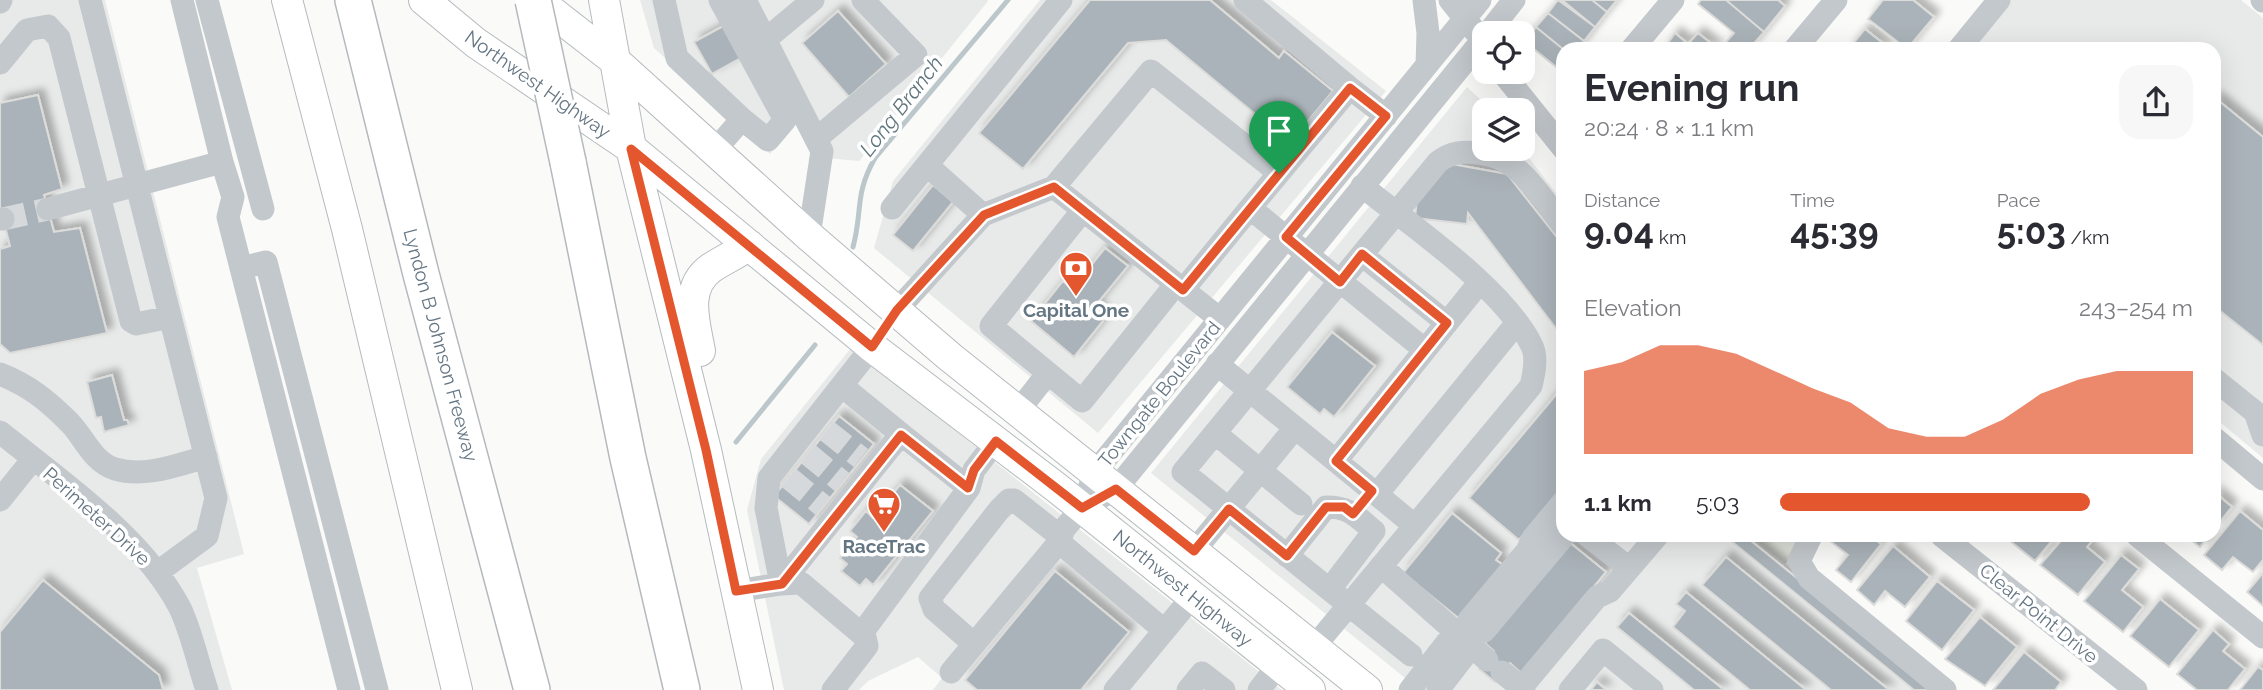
<!DOCTYPE html>
<html lang="en">
<head>
<meta charset="utf-8">
<style>
  body { margin:0; font-family:Raleway,sans-serif; background:#f7f7f7; color:#2b2b33; height:100vh; display:flex; flex-direction:column; font-size:26px; white-space:nowrap }
  * { box-sizing:border-box; margin:0 }
  p { font-size:23px; color:#7c7c81 }
  .icon { flex:none; width:38px; height:38px; fill:none; stroke:currentColor; stroke-width:2; stroke-linecap:round; stroke-linejoin:round }
  .map { position:relative; flex:1; overflow:hidden }
  .drawer { position:absolute; left:1556px; top:42px; width:665px; height:500px; display:flex; flex-direction:column; background:#fff; border-radius:21px; box-shadow:0 7px 28px #0002 }
  .drawer>* { flex:none }
  .controls { position:absolute; left:1472px; top:21px; display:grid; gap:14px }
  .controls a { display:grid; place-items:center; width:63px; height:63px; border-radius:14px; background:#fff; box-shadow:0 7px 28px #0002; font-size:35px }
  .pin { position:absolute; display:grid; place-items:center; width:60px; height:60px; color:#fff; margin:-72px -30px; border-radius:50% 50% 50% 0; rotate:-45deg; box-shadow:0 0 7px #0007 }
  .pin .icon { rotate:45deg }
  .round { display:grid; place-items:center; flex:none; width:74px; height:74px; border-radius:21px; background:#f7f7f7 }
  .headline { display:flex; align-items:center; justify-content:space-between; height:119px; padding:0 28px }
  h1 { font-size:38px; font-weight:700; line-height:52px }
  .stats { display:grid; grid-template-columns:repeat(3,1fr); gap:10px; height:119px; padding:7px 28px }
  .stats div { display:grid; align-content:center }
  .stats b { font-size:35px; font-weight:700 }
  .stats small { font-size:19px; font-weight:400 }
  .stats p { font-size:19px }
  .chart { height:196px; padding:14px 28px }
  .chart p { display:flex; justify-content:space-between }
  .chart svg { width:100%; height:126px; margin-top:7px; fill:#e4572e; opacity:.7 }
  ul { padding:0 28px; list-style:none; font-size:23px }
  li { display:grid; grid-template-columns:112px 84px 1fr; align-items:center; height:52px }
  li i { height:18px; border-radius:9px; background:#e4572e }
  .map>svg:first-child { display:block }
  .built { fill:#e8e9e9 }
  .green { fill:#dadfd7 }
  .lines { fill:none; stroke-linecap:round; stroke-linejoin:round }
  .stream { stroke:#bbc7cb; stroke-width:5 }
  .building { fill:#aab3b9; stroke:#dcdcda; stroke-width:2; filter:url(#shadow) }
  .minor-tunnel { stroke:#d5d9db; stroke-width:23; stroke-dasharray:23 11; stroke-linecap:butt }
  .major-casing { stroke:#b5babe; stroke-width:32 }
  .highway-casing { stroke:#b4b9bd; stroke-width:38 }
  .minor { stroke:#c3c8cc; stroke-width:23 }
  .major { stroke:#fff; stroke-width:30 }
  .highway { stroke:#fff; stroke-width:35 }
  .highway-bridge-casing { stroke:#b4b9bd; stroke-width:38; stroke-linecap:butt }
  .highway-bridge { stroke:#fff; stroke-width:35 }
  .route-casing { stroke:#fff; stroke-width:14 }
  .route { stroke:#e4572e; stroke-width:9 }
  .labels { text-anchor:middle; dominant-baseline:central; stroke-width:7; stroke-linejoin:round; paint-order:stroke }
  .street-label { font-size:19px; fill:#657683; stroke:#fff }
  .poi-label { font-size:19px; font-weight:bold; fill:#657683; stroke:#fff }
  .water-label { font-size:21px; font-style:italic; fill:#60757c; stroke:#fff }
</style>
</head>
<body>
<div class="map">
<svg width="2263" height="690" viewBox="0 0 2263 690">
  <defs>
    <filter id="shadow"><feDropShadow dx="6" dy="-6" stdDeviation="3.5" flood-color="#0004"/></filter>
  </defs>
  <rect width="100%" height="100%" fill="#fafaf8"/>
  <path class="built" d="M0 0H105L244 554 197 568 232 690H0Z
    M640 0H987L988 1 859 161 814 157 796 123 770 154 654 48Z
    M1040 0H1271L1386 91 1098 433 874 248 893 181Z
    M2006 0H2241L2263 18V458L2214 417V49H1966Z
    M1467 87 1492 110H1484V149H1522L1563 202V536H1750L1939 690H1420L1151 473Z
    M851 348 1282 690H933L942 678 918 657 868 681 859 690H784L747 510 761 459Z"/>
  <path class="green" d="M1750 536H1808L1785 564Z"/>
  <g class="lines">
    <path class="stream" d="M853 247C863 210 854 195 875 158L1008 0
      M736 442 815 345"/>
  </g>
  <path class="building" d="M1090 0H1210L1279 58 1284 51 1333 91 1290 143 1166 40 1128 43 1023 169 979 133Z
    M1558 0 1595 27 1584 41 1548 13Z
    M1562 0H1592L1607 12 1595 27Z
    M1592 0H1617L1607 12Z
    M1701 0H1726L1764 32 1749 49H1734L1726 42 1734 33 1698 4Z
    M1726 0H1778L1785 6 1764 32Z
    M1883 0H1913L1934 17 1907 49 1868 19Z
    M838 11 886 64 849 97 802 43Z
    M1548 13 1584 41 1577 49H1563L1536 27Z
    M725 25 743 57 712 74 694 42Z
    M1536 27 1563 49 1560 70 1524 41Z
    M1865 29 1890 49H1849Z
    M1675 33 1688 44 1698 33 1718 49H1664Z
    M38 95 62 189 44 195 54 232 80 228 107 333 10 353 0 344V249L10 246 0 206V103Z
    M2214 97 2263 137V345L2214 306V150L2217 147 2214 145Z
    M1446 163 1507 174 1563 245V489L1519 540 1469 498 1561 389V335L1468 213 1467 224 1415 218 1417 199Z
    M933 185 953 202 913 251 893 235Z
    M1105 248 1128 266 1095 306 1107 316 1074 357 1031 321 1063 281 1072 289Z
    M1332 332 1375 366 1334 417 1324 409 1320 414 1287 387Z
    M112 375 124 420H127L129 425 104 432 101 417 96 418 87 382Z
    M839 416 874 444 809 524 774 496Z
    M900 485 933 511 873 585 866 579 860 586 841 571 847 564 840 558 857 537 850 531 866 511 873 518Z
    M2214 492 2232 507 2214 529Z
    M2240 511 2263 530V560L2253 572 2233 557 2222 570 2204 555Z
    M1452 513 1501 553 1496 560 1506 567 1462 621 1403 573Z
    M1725 536H1745L1935 690H1914Z
    M1870 536 1881 544 1851 582 1836 570 1848 555 1825 537Z
    M2004 536H2056L2035 561Z
    M2065 536H2096L2087 547 2105 562 2078 595 2040 565Z
    M2186 536H2209L2200 547Z
    M1569 542 1606 572 1522 674 1510 663 1495 682 1479 669 1494 651 1485 643Z
    M1893 546 1930 577 1905 607 1885 591 1874 605 1857 590Z
    M2121 555 2139 569 2122 590 2143 607 2123 632 2084 601Z
    M1726 557 1889 690H1831L1702 585Z
    M1055 571 1129 632 1081 690H977L965 680Z
    M2263 573V606L2247 592Z
    M43 580 159 675 163 690H0V632Z
    M1937 581 1974 610 1942 650 1906 621Z
    M1686 592 1806 690H1750L1673 627 1685 611 1676 604Z
    M2160 599 2199 630 2169 667 2130 636Z
    M1629 613 1724 690H1694L1617 627Z
    M1980 617 2017 647 1985 686 1945 659Z
    M2213 630 2229 644 2223 651 2245 669 2228 690H2197L2177 674Z
    M2024 652 2061 682 2055 690H1993Z
    M2258 667 2263 670V690H2240Z
    M1597 682 1606 690H1591Z"/>
  <g class="lines">
    <path class="minor-tunnel" d="M3 219 48 209
      M827 431 861 458
      M808 454 842 482
      M789 478 823 506"/>
    <defs>
      <path id="major" d="M287 0 347 229 457 690
        M424 0 476 43 631 148 872 347 1057 488 1310 690
        M537 0 614 60 809 236 950 357 1367 690
        M604 0 631 148 706 450 758 690
        M700 351C695 323 683 288 711 268 723 260 737 254 749 245"/>
      <path id="highway" d="M353 0 421 274 532 690
        M568 162 628 458 682 690"/>
    </defs>
    <use href="#major" class="major-casing"/>
    <use href="#highway" class="highway-casing"/>
    <path class="minor" d="M90 0 216 498 207 536 158 572
      M207 0 263 209
      M664 0 677 58 742 119
      M745 0 822 151 809 236
      M1424 0 1428 33 1427 65
      M1450 0 1474 30
      M2262 0 2263 1
      M0 2 1 0
      M1488 33 1514 0
      M765 40 813 0
      M1632 49 1673 0
      M1795 49 1836 0
      M1959 49 1999 0
      M0 63 27 30 48 26 59 38 131 321 136 324 170 317
      M1502 72 1563 148
      M1350 88 1386 116
      M816 139 916 55 863 0
      M715 150 742 119 768 140 785 120 720 0
      M222 162 233 197 228 217 349 690
      M1054 187 1151 71 1279 173
      M892 208 1061 0
      M48 209 222 162 182 0
      M1083 210 991 326 1082 401 1176 284
      M983 215 1054 187 1220 319
      M0 219H3
      M1362 255 1447 323
      M241 268 266 262 377 690
      M1183 290 1250 208
      M897 310 983 215 927 165
      M1425 350 1480 282
      M1217 364 1336 461 1425 350 1250 208 1350 88 1245 0
      M0 374C30 386 48 401 70 423 85 439 93 462 115 469 145 478 177 465 206 457
      M2214 379 2255 412 2263 435
      M1019 410 1048 373
      M0 432C62 482 143 537 180 608 192 633 198 664 207 690
      M1215 433 1183 472 1411 655
      M901 434 969 488 974 470 996 441
      M2214 438 2263 479
      M1336 461 1414 525
      M1377 494 1516 324
      M1103 496 1116 489 1484 38
      M0 500 33 459
      M1301 504 1215 433 1438 162C1451 152 1463 151 1479 153 1520 157 1539 195 1563 225
      M1588 536 1629 568
      M1811 536 1799 561 1809 578 1945 690
      M1942 536 2136 690
      M2138 536 2263 637
      M1194 551 1295 428
      M1287 556 1326 507C1350 507 1356 516 1374 531L1330 589
      M1381 566 1487 660
      M781 584 901 434 842 386
      M781 584 801 583 865 637 867 646 833 690
      M736 591 781 584 766 508 769 478 872 347
      M1193 596 1169 625 1159 626 1059 542 1064 529 1082 508 1095 472 1480 0
      M862 633 969 488
      M974 644 934 609 930 598 999 510 1009 500H1014L1061 537
      M1314 647 1531 386C1534 374 1538 356 1531 344 1502 287 1413 227 1362 186
      M951 672 1059 542
      M1502 672 1524 690
      M1521 688 1597 597 1610 591 1657 536
      M1115 690 1169 625
      M1188 690 1202 673 1224 690
      M1259 690 1279 664
      M1410 690 1448 641 1484 631 1564 536
      M1438 690 1465 655 1464 638 1469 620 1527 551 1533 538 1563 502
      M1570 690 1603 650 1652 690"/>
    <use href="#major" class="major"/>
    <use href="#highway" class="highway"/>
    <defs>
      <path id="highway-bridge" d="M533 0 568 162"/>
    </defs>
    <use href="#highway-bridge" class="highway-bridge-casing"/>
    <use href="#highway-bridge" class="highway-bridge"/>
  </g>
  <g class="lines">
    <defs>
      <path id="route" d="M1350 88 1386 116 1286 237 1340 282 1362 254 1447 323 1336 461 1372 491 1353 514 1344 507H1326L1287 556 1229 509 1194 551 1116 489 1082 508 996 441 974 470 968 488 901 435 782 584 736 591 706 450 631 149 872 347 897 310 984 215 1054 187 1183 290Z"/>
    </defs>
    <use href="#route" class="route-casing"/>
    <use href="#route" class="route"/>
  </g>
  <defs>
    <symbol id="bank-pin" viewBox="-11 -11 22 30"><path d="M0 17L-7.5 6A9.5 9.5 0 1 1 7.5 6Z" fill="#e4572e" stroke="#fff"/><path d="M-6-4H6V4H-6ZM0-2.3a2.3 2.3 0 1 0 0 4.6a2.3 2.3 0 1 0 0-4.6Z" fill="#fff"/></symbol>
    <symbol id="supermarket-pin" viewBox="-11 -11 22 30"><path d="M0 17L-7.5 6A9.5 9.5 0 1 1 7.5 6Z" fill="#e4572e" stroke="#fff"/><path d="M-6-5.5h2.5l.6 2H6L4.5 2H-2.5L-4.4-4H-6ZM-1.5 3.2a1.3 1.3 0 1 0 .1 0ZM3 3.2a1.3 1.3 0 1 0 .1 0Z" fill="#fff"/></symbol>
  </defs>
  <g fill-rule="evenodd">
    <use href="#bank-pin" x="1057" y="249" width="38" height="52"/>
    <use href="#supermarket-pin" x="865" y="485" width="38" height="52"/>
  </g>
  <g class="labels">
    <g class="street-label">
      <text transform="translate(538 84) rotate(35)">Northwest Highway</text>
      <text transform="translate(441 345) rotate(75)">Lyndon B Johnson Freeway</text>
      <text transform="translate(1159 394) rotate(-51)">Towngate Boulevard</text>
      <text transform="translate(97 516) rotate(42)">Perimeter Drive</text>
      <text transform="translate(1183 588) rotate(39)">Northwest Highway</text>
      <text transform="translate(2039 613) rotate(39)">Clear Point Drive</text>
    </g>
    <g class="poi-label">
      <text x="1076" y="310">Capital One</text>
      <text x="884" y="546">RaceTrac</text>
    </g>
    <g class="water-label">
      <text transform="translate(901 106) rotate(-52)">Long Branch</text>
    </g>
  </g>
</svg>
<div class="controls">
<a><svg class="icon" aria-label="locate" viewBox="0 0 24 24"><circle cx="12" cy="12" r="6"/><path d="M12 2v4M12 18v4M2 12h4M18 12h4"/></svg></a>
<a><svg class="icon" aria-label="layers" viewBox="0 0 24 24"><path d="M12 4l9 5-9 5-9-5zM3 14l9 5 9-5"/></svg></a>
</div>
<div class="pin" style="left:1279px;top:173px;background:#1e9e55"><svg class="icon" aria-label="arrive" viewBox="0 0 24 24"><path d="M6 21V4h12l-3 4 3 4H6"/></svg></div>
<section class="drawer">
<div class="headline"><div><h1>Evening run</h1><p>20:24 · 8 × 1.1 km</p></div><a class="round"><svg class="icon" aria-label="share" viewBox="0 0 24 24"><path d="M12 15V3M7 8l5-5 5 5M5 13v7h14v-7"/></svg></a></div>
<div class="stats">
<div><p>Distance</p><b>9.04<small> km</small></b></div>
<div><p>Time</p><b>45:39</b></div>
<div><p>Pace</p><b>5:03<small> /km</small></b></div>
</div>
<div class="chart"><p><span>Elevation</span>243–254 m</p>
<svg viewBox="0 0 160 44" preserveAspectRatio="none"><path d="M0 44V15L10 12L20 6L30 6L40 9L50 15L60 21L70 26L80 35L90 38L100 38L110 32L120 23L130 18L140 15L150 15L160 15V44z"/></svg>
</div>
<ul>
<li><b>1.1 km</b>5:03<i style="width:75%"></i></li>
</ul>
</section>
</div>
</body>
</html>
